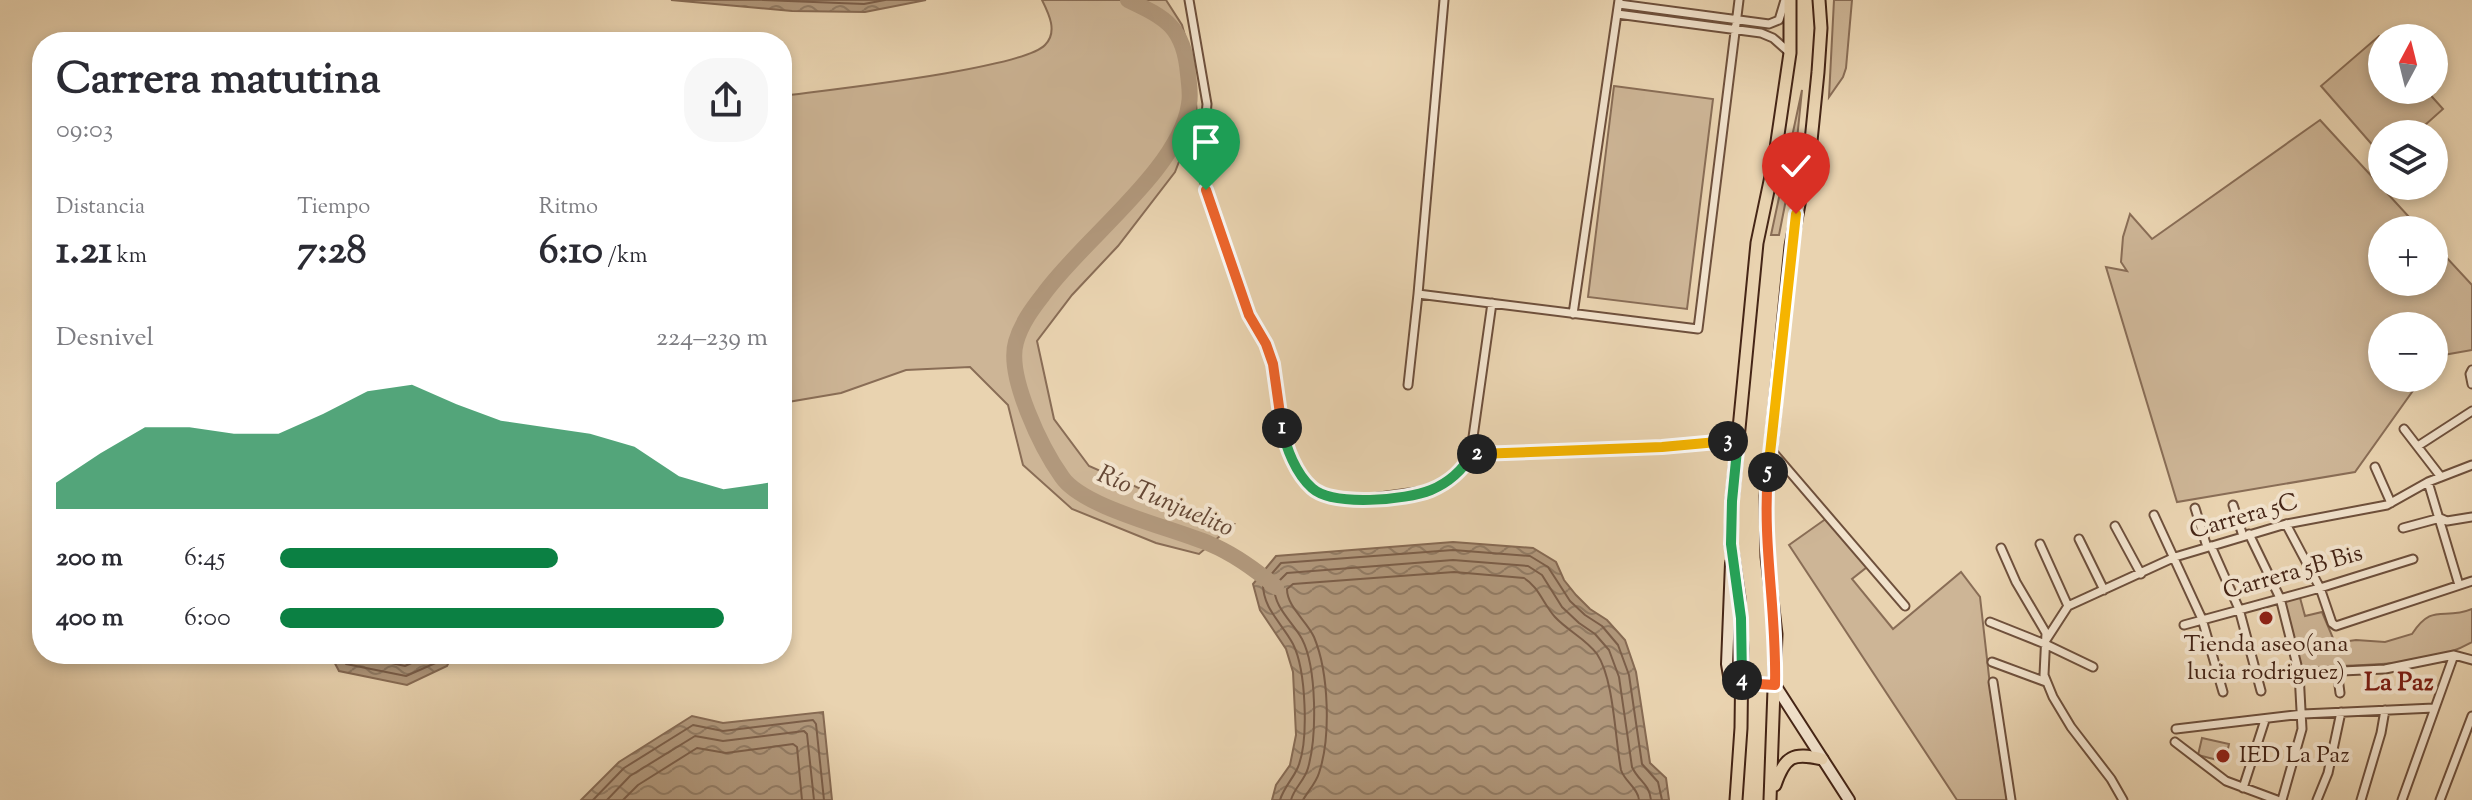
<!DOCTYPE html>
<html lang="es">
<head>
<meta charset="utf-8">
<style>
  body { margin:0; font-family:"Sorts Mill Goudy",serif; background:#f7f7f7; color:#2b2b33; height:100vh; display:flex; flex-direction:column; font-size:30px; white-space:nowrap }
  * { box-sizing:border-box; margin:0 }
  p { font-size:26px; color:#7c7c81 }
  .icon { flex:none; width:44px; height:44px; fill:none; stroke:currentColor; stroke-width:2; stroke-linecap:round; stroke-linejoin:round }
  .map { position:relative; flex:1; overflow:hidden }
  .details { position:absolute; left:32px; top:32px; width:760px; height:632px; display:flex; flex-direction:column; background:#fff; border-radius:32px; box-shadow:0 4px 12px #0003 }
  .details>* { flex:none }
  .needle { width:52px; rotate:7deg }
  .controls { position:absolute; left:2368px; top:24px; display:grid; gap:16px }
  .controls a { display:grid; place-items:center; width:80px; height:80px; border-radius:50%; background:#fff; box-shadow:0 4px 12px #0003; font-size:40px }
  .pin { position:absolute; display:grid; place-items:center; width:68px; height:68px; color:#fff; margin:-82px -34px; border-radius:50% 50% 50% 0; rotate:-45deg; box-shadow:0 0 8px #0007 }
  .pin .icon { rotate:45deg }
  .km { position:absolute; width:40px; height:40px; margin:-20px; border-radius:50%; background:#222; color:#fff; font-size:22px; line-height:40px; text-align:center }
  .round { display:grid; place-items:center; flex:none; width:84px; height:84px; border-radius:32px; background:#f7f7f7 }
  .headline { display:flex; align-items:center; justify-content:space-between; height:136px; padding:0 24px }
  h1 { font-size:44px; font-weight:700; line-height:60px }
  .stats { display:grid; grid-template-columns:repeat(3,1fr); gap:12px; height:136px; padding:8px 24px }
  .stats div { display:grid; align-content:center }
  .stats b { font-size:40px; font-weight:700 }
  .stats small { font-size:22px; font-weight:400 }
  .stats p { font-size:22px }
  .chart { height:224px; padding:16px 24px }
  .chart p { display:flex; justify-content:space-between }
  .chart svg { width:100%; height:144px; margin-top:8px; fill:#0b8043; opacity:.7 }
  ul { padding:0 24px; list-style:none; font-size:26px }
  li { display:grid; grid-template-columns:128px 96px 1fr; align-items:center; height:60px }
  li i { height:20px; border-radius:10px; background:#0b8043 }
  .map>svg:first-child { display:block }
  .green { fill:#cdb596; stroke:#896d56; stroke-width:2 }
  .water { fill:url(#water-waves); stroke:#866a53; stroke-width:2 }
  .lines { fill:none; stroke-linecap:round; stroke-linejoin:round }
  .shore { stroke:#7b5e49; stroke-width:2 }
  .river { stroke:#b1987c; stroke-width:16 }
  .street-casing { stroke:#6e503c; stroke-width:11 }
  .secondary-casing { stroke:#452516; stroke-width:14 }
  .primary-casing { stroke:#452516; stroke-width:15 }
  .street { stroke:#f1e2cc; stroke-width:7 }
  .secondary { stroke:#f1e2cc; stroke-width:10 }
  .primary { stroke:#e9d3b0; stroke-width:11 }
  .split-1-casing { stroke:#fff; stroke-width:16 }
  .split-2-casing { stroke:#fff; stroke-width:16 }
  .split-3-casing { stroke:#fff; stroke-width:16 }
  .split-4-casing { stroke:#fff; stroke-width:16 }
  .split-5-casing { stroke:#fff; stroke-width:16 }
  .split-6-casing { stroke:#fff; stroke-width:16 }
  .split-1 { stroke:#f0652b; stroke-width:10 }
  .split-2 { stroke:#22a559; stroke-width:10 }
  .split-3 { stroke:#f5b400; stroke-width:10 }
  .split-4 { stroke:#22a559; stroke-width:10 }
  .split-5 { stroke:#f0652b; stroke-width:10 }
  .split-6 { stroke:#f5b400; stroke-width:10 }
  .poi-dot { fill:#8f2418; stroke:#f1e2cc; stroke-width:3 }
  .labels { text-anchor:middle; dominant-baseline:central; stroke-width:8; stroke-linejoin:round; paint-order:stroke }
  .street-label { font-size:24px; fill:#452516; stroke:#f1e2cc }
  .poi-label { font-size:24px; fill:#452516; stroke:#f1e2cc }
  .water-label { font-size:26px; font-style:italic; fill:#654835; stroke:#f1e2cc }
  .neighbourhood-label { font-size:26px; font-weight:bold; fill:#7a1f14; stroke:#f1e2cc }
</style>
</head>
<body>
<div class="map">
<svg width="2472" height="800" viewBox="0 0 2472 800">
  <defs>
    <pattern id="water-waves" width="16" height="10" patternUnits="userSpaceOnUse" patternTransform="scale(2)"><rect width="16" height="10" fill="#b1987c"/><path d="M0 5q4-4 8 0t8 0" fill="none" stroke="#927c65"/></pattern>
  </defs>
  <rect width="100%" height="100%" fill="#e9d3b0"/>
  <filter id="stains"><feTurbulence type="fractalNoise" baseFrequency=".0025" numOctaves="4"/><feColorMatrix values="0 0 0 0 .2 0 0 0 0 .09 0 0 0 0 .02 0 0 0 .5 -.17"/></filter>
  <radialGradient id="worn" r=".72"><stop offset=".6" stop-color="#630" stop-opacity="0"/><stop offset="1" stop-color="#630" stop-opacity=".3"/></radialGradient>
  <path class="green" d="M1042 0H1166L1182 25 1193 65 1197 115 1175 172 1118 246 1072 295 1037 341 1054 419 1089 466 1202 516 1234 524 1199 554 1156 543 1072 509 1023 465 1008 405 970 367 906 370 841 393 782 403V96C826 90 1022 69 1045 45 1058 32 1049 14 1042 0Z
    M1834 0H1852L1846 68 1843 77 1829 97Z
    M2379 36 2382 39V90H2426L2443 109 2415 134H2382V156L2321 86Z
    M1614 86 1713 99 1687 309 1588 297Z
    M1802 90 1796 149 1779 235H1771Z
    M2320 120 2421 230H2382V282H2434V244L2472 285V350L2438 356 2434 361V326H2382V378H2422L2355 472 2177 502 2106 267 2127 271 2121 262 2123 237 2130 214 2152 239Z
    M1827 518 1867 567 1852 579 1893 629 1961 572 1980 597 1992 703 2007 800H1957L1789 545Z
    M2299 594 2305 616 2322 612 2335 643 2356 640 2385 642 2412 634C2433 602 2443 621 2472 609V642C2421 671 2358 662 2302 669L2283 601Z
    M2202 738 2229 744 2225 762 2198 755Z"/>
  <path class="water" d="M671 0H926L865 12 792 11Z
    M1453 542 1533 548 1556 562 1564 580 1576 595 1590 609 1607 620 1625 640 1636 672 1650 763 1666 778 1669 800H1272L1276 785 1290 765 1296 735 1293 672 1286 649 1260 610 1253 584 1276 556Z
    M330 654H453L447 666 407 685 339 671Z
    M823 712 832 800H581L619 762 692 716 723 723Z"/>
  <g class="lines">
    <path class="shore" d="M763 0 864 4 885 0
      M339 654 346 664 406 676 440 661 444 654
      M351 654 405 666 431 654
      M593 800 624 768 693 725 723 731 813 720 816 724 824 800
      M607 800 630 776 695 736 723 741 804 731 807 734 814 800
      M623 800 638 785 697 748 726 753 793 744 797 747 802 800
      M1280 800C1284 787 1293 779 1298 767 1309 740 1306 670 1293 644 1282 623 1263 609 1263 584L1281 563 1453 550 1530 556 1548 567 1570 601 1585 615 1602 626 1618 645 1629 675 1642 764 1658 782 1662 800
      M1291 800C1294 788 1305 780 1308 768 1317 737 1317 668 1302 639 1292 621 1274 608 1274 586L1287 573 1453 560 1528 566 1542 575 1562 607 1579 623 1595 634 1609 650 1619 677 1632 767C1639 782 1649 783 1651 800
      M1303 800C1308 791 1316 783 1319 773 1331 737 1329 673 1314 637 1307 621 1287 607 1287 589L1293 584 1454 572 1524 578C1538 586 1544 605 1555 617 1568 631 1586 639 1597 654 1614 679 1615 739 1621 770 1625 782 1638 788 1639 800"/>
    <path class="river" d="M1128 0C1166 18 1184 27 1188 74 1189 84 1191 95 1189 104 1180 169 1081 241 1043 295 1032 309 1021 324 1016 342 1006 376 1042 449 1062 477 1083 508 1173 528 1210 544 1234 554 1256 570 1276 587"/>
    <defs>
      <path id="street" d="M1189 0 1207 104 1201 171 1249 315 1266 344 1273 364 1283 432 1295 466 1312 488 1325 495 1350 501 1431 490 1452 479 1464 468 1472 454 1662 447 1738 440
        M1619 4 1769 24 1779 20 1785 0
        M1617 14 1761 33 1773 38 1790 53
        M1418 294 1698 329 1739 0
        M1573 314 1619 0
        M2472 370 2470 374 2472 384
        M1408 385 1418 294 1444 0
        M2404 429 2441 477
        M2418 446 2472 411
        M1771 450 1905 606
        M1472 454V444L1492 303
        M2375 467 2391 503
        M2428 482 2459 585
        M2233 505 2243 536
        M2195 508 2207 547
        M2154 515 2202 619 2223 692
        M2286 524 2320 588 2332 623 2336 626 2472 581
        M2115 526 2141 574
        M2403 528 2440 518 2447 521 2472 517
        M2249 534 2280 598 2299 673 2302 729 2282 800
        M2079 539 2104 590
        M2040 544 2068 606
        M2211 546 2239 609 2261 691
        M2001 548 2016 582 2046 633 2044 675 2053 697 2071 727 2111 779 2123 800
        M1990 622 2045 644 2093 667
        M2184 625 2320 588 2413 559
        M2046 640 2068 606 2175 557 2286 524 2387 505 2428 482 2472 465
        M1992 662 2046 682
        M2337 670 2340 693
        M2299 673 2385 669 2454 655 2472 660
        M1993 682 2011 800
        M2176 729 2303 714 2434 708
        M2175 742 2226 781 2277 800
        M2243 788 2265 720
        M2317 800 2328 773 2341 712
        M2361 800 2381 733 2385 710
        M2402 800 2454 655
        M2440 800 2472 716"/>
      <path id="secondary" d="M1731 563 1727 664 1729 676 1742 683 1775 685 1849 800"/>
      <path id="primary" d="M1775 785C1785 756 1793 752 1822 759
        M1736 800 1741 728 1742 649 1739 598 1731 544 1732 501 1757 243 1774 162 1790 53V0
        M1770 800 1776 634 1767 557 1766 496 1791 246 1811 141 1818 72 1821 28 1819 0"/>
    </defs>
    <use href="#street" class="street-casing"/>
    <use href="#secondary" class="secondary-casing"/>
    <use href="#primary" class="primary-casing"/>
    <use href="#street" class="street"/>
    <use href="#secondary" class="secondary"/>
    <use href="#primary" class="primary"/>
  </g>
  <g class="lines">
    <defs>
      <path id="split-1" d="M1206 190 1249 315 1266 344 1273 364 1282 428"/>
      <path id="split-2" d="M1282 428C1286 448 1296 474 1312 488 1333 507 1406 500 1431 490 1450 482 1462 471 1472 454H1477"/>
      <path id="split-3" d="M1477 454 1662 447 1728 441"/>
      <path id="split-4" d="M1728 441 1738 440 1732 501 1731 544 1741 618 1742 680"/>
      <path id="split-5" d="M1742 680V683L1775 685C1777 613 1762 544 1768 472"/>
      <path id="split-6" d="M1768 472 1796 214"/>
    </defs>
    <use href="#split-1" class="split-1-casing"/>
    <use href="#split-2" class="split-2-casing"/>
    <use href="#split-3" class="split-3-casing"/>
    <use href="#split-4" class="split-4-casing"/>
    <use href="#split-5" class="split-5-casing"/>
    <use href="#split-6" class="split-6-casing"/>
    <use href="#split-1" class="split-1"/>
    <use href="#split-2" class="split-2"/>
    <use href="#split-3" class="split-3"/>
    <use href="#split-4" class="split-4"/>
    <use href="#split-5" class="split-5"/>
    <use href="#split-6" class="split-6"/>
  </g>
  <g class="poi-dot">
    <circle cx="2266" cy="618" r="8"/>
    <circle cx="2223" cy="756" r="8"/>
  </g>
  <g class="labels">
    <g class="street-label">
      <text transform="translate(2244 517) rotate(-16)">Carrera 5C</text>
      <text transform="translate(2293 573) rotate(-16)">Carrera 5B Bis</text>
    </g>
    <g class="poi-label">
      <text x="2266" y="645">Tienda aseo(ana<tspan x="2266" dy="28">lucia rodriguez)</tspan></text>
      <text x="2239" y="756" text-anchor="start">IED La Paz</text>
    </g>
    <g class="water-label">
      <text transform="translate(1165 502) rotate(23)">Río Tunjuelito</text>
    </g>
    <g class="neighbourhood-label">
      <text x="2399" y="683">La Paz</text>
    </g>
  </g>
  <rect width="100%" height="100%" filter="url(#stains)"/>
  <rect width="100%" height="100%" fill="url(#worn)"/>
</svg>
<div class="controls">
<a><svg class="needle" viewBox="-14 -14 28 28"><path d="M0-13l5 13h-10z" fill="#e53935"/><path d="M0 13l5-13h-10z" fill="#7c7c81"/></svg></a>
<a><svg class="icon" aria-label="layers" viewBox="0 0 24 24"><path d="M12 4l9 5-9 5-9-5zM3 14l9 5 9-5"/></svg></a>
<a>+</a>
<a>−</a>
</div>
<div class="pin" style="left:1206px;top:190px;background:#1e9e55"><svg class="icon" aria-label="arrive" viewBox="0 0 24 24"><path d="M6 21V4h12l-3 4 3 4H6"/></svg></div>
<div class="pin" style="left:1796px;top:214px;background:#d93025"><svg class="icon" aria-label="check" viewBox="0 0 24 24"><path d="M5 12l5 5 9-10"/></svg></div>
<b class="km" style="left:1282px;top:428px">1</b>
<b class="km" style="left:1477px;top:454px">2</b>
<b class="km" style="left:1728px;top:441px">3</b>
<b class="km" style="left:1742px;top:680px">4</b>
<b class="km" style="left:1768px;top:472px">5</b>
<section class="details">
<div class="headline"><div><h1>Carrera matutina</h1><p>09:03</p></div><a class="round"><svg class="icon" aria-label="share" viewBox="0 0 24 24"><path d="M12 15V3M7 8l5-5 5 5M5 13v7h14v-7"/></svg></a></div>
<div class="stats">
<div><p>Distancia</p><b>1.21<small> km</small></b></div>
<div><p>Tiempo</p><b>7:28</b></div>
<div><p>Ritmo</p><b>6:10<small> /km</small></b></div>
</div>
<div class="chart"><p><span>Desnivel</span>224–239 m</p>
<svg viewBox="0 0 160 44" preserveAspectRatio="none"><path d="M0 44V36L10 27L20 19L30 19L40 21L50 21L60 15L70 8L80 6L90 12L100 17L110 19L120 21L130 25L140 34L150 38L160 36V44z"/></svg>
</div>
<ul>
<li><b>200 m</b>6:45<i style="width:57%"></i></li>
<li><b>400 m</b>6:00<i style="width:91%"></i></li>
</ul>
</section>
</div>
</body>
</html>
